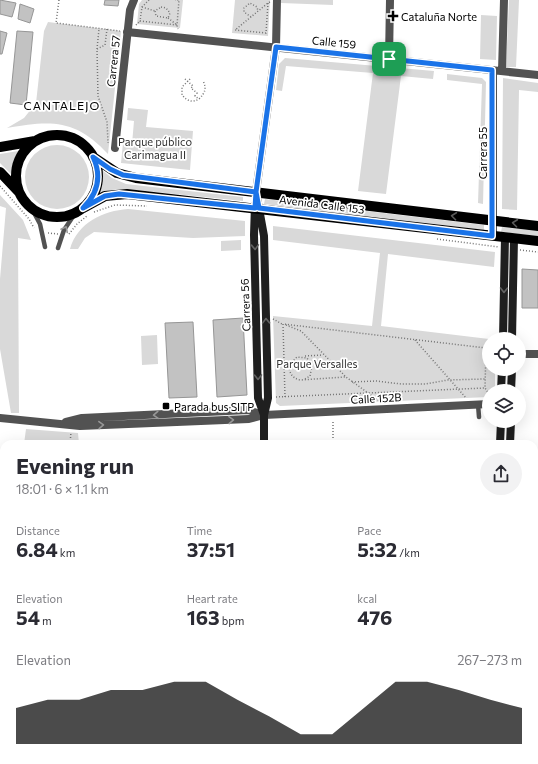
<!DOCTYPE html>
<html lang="en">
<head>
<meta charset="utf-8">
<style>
  body { margin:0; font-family:Commissioner,sans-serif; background:#f2f2f3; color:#2b2b33; height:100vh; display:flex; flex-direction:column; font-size:15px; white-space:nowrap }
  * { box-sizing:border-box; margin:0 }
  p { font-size:13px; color:#7c7c81 }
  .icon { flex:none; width:22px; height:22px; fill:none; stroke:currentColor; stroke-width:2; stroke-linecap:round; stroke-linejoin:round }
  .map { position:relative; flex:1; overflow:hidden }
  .details { position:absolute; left:0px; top:440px; width:538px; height:324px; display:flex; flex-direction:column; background:#fff; border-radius:12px 12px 0 0; box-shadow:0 4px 16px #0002 }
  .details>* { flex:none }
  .buttons { position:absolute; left:482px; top:332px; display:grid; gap:8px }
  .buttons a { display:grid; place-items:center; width:44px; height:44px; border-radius:50%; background:#fff; box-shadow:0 4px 16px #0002; font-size:20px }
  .pin { position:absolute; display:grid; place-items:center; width:34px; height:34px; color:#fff; margin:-17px; border-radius:8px; box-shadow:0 2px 6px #0006 }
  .round { display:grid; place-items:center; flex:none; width:42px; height:42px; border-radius:21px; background:#f2f2f3 }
  .overview { display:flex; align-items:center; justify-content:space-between; height:68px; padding:0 16px }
  h1 { font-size:22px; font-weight:700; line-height:30px }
  .metrics { display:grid; grid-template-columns:repeat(3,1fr); gap:6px; height:68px; padding:4px 16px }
  .metrics div { display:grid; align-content:center }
  .metrics b { font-size:20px; font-weight:700 }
  .metrics small { font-size:11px; font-weight:400 }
  .metrics p { font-size:11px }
  .chart { height:112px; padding:8px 16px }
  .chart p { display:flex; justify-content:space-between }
  .chart svg { width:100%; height:72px; margin-top:4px; fill:#000; opacity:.7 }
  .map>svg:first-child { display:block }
  .green { fill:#d9d9d9 }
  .building { fill:#c2c2c2; stroke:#969696 }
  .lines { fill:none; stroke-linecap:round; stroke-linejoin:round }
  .path { stroke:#747474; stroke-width:1.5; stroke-dasharray:1 2; stroke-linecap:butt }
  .lane { stroke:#525252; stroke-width:4.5 }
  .street { stroke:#525252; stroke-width:8 }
  .secondary { stroke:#1f1f1f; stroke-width:8 }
  .primary { stroke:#000; stroke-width:10 }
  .oneway { stroke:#595959 }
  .oneway2 { stroke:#979797 }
  .oneway3 { stroke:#626262 }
  .route-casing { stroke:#fff; stroke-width:8 }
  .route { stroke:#1a73e8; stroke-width:5 }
  .poi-dot { fill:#000; stroke:#fff; stroke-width:1.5 }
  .labels { text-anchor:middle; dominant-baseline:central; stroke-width:3.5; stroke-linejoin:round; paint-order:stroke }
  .poi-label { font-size:11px; fill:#000; stroke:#fff; text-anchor:start }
  .street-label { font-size:11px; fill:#000; stroke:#fff }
  .park-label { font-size:11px; fill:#303030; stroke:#fff }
  .neighbourhood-label { font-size:12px; letter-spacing:1px; fill:#000; stroke:#fff }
</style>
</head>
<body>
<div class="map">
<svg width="538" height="764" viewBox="0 0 538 764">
  <rect width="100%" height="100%" fill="#fff"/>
  <path class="green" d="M142 0H183L180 28 137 24 139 4Z
    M235 0H270L268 36 232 33Z
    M281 0H333V5L281 3Z
    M509 0H519L516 67H506Z
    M481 15 497 16 496 60 480 59Z
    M48 22 121 31 108 154C76 119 51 120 7 128L24 118 36 103 44 31Z
    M285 58 434 71 433 79 401 76 386 194 358 191 373 73 286 66 282 91 276 90 279 64Z
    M447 74 482 78 486 82 483 204 478 203 482 84 447 80Z
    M503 78 538 83V92L519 90 517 210 502 209Z
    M128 108 148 110 146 127 193 131 190 170 121 163 123 143 132 144 134 121 127 120Z
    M25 177a32 32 0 1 1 64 0a32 32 0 1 1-64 0Z
    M18 151 13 163 11 174 0 163V154Z
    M102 170 112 178 126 184 243 197V201L126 189 111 190 98 194 102 183Z
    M0 195 23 220 31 240 18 238 19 413H11L0 349V279L6 208 0 206Z
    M265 199 484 225V230L264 204Z
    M128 209 245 221V236L193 238 94 232 85 238 78 249H70C78 222 103 211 128 209Z
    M273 226 495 252 494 267 388 254 381 326 489 339V369H495V391H489V397L280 406 276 403 273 316 372 326 380 253 273 240Z
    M502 227 538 231V236L501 232Z
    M241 240V250L221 251V241Z
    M157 335 158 364 142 365 141 336Z
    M26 429 78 433 79 444H24Z
    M0 514 4 515V685H0V612L4 589H0Z
    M534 630H538V682H534Z
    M534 709H538V756H534Z
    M4 725V760H12L11 764H0V744Z
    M159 760H262V764H159Z"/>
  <path class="building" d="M0 0 16 3 12 17 0 14Z
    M105 0H119L118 6 104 5Z
    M20 4 34 9 30 23 18 19Z
    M0 31 7 33 2 54H0Z
    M17 31 33 32 26 105 10 103Z
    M522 269 538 270V308H522Z
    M243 318 247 395 217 397 213 320Z
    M193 322 197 397 169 398 165 323Z"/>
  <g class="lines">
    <path class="path" d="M59 0 56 23 120 31
      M149 0 142 7 140 21 177 25 179 0H175
      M268 3 266 33 235 30 268 3 270 2
      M142 7 155 11
      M161 7 166 8 170 13 168 18 156 16 155 11Z
      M251 17 244 12V8L250 3 257 7 258 11
      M168 18 177 25 178 29
      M136 25 140 21
      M107 29 105 45 97 49 98 96 107 122 108 143
      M97 49 99 29
      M185 79 193 86 191 88 197 93 195 96 199 99C205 93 207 88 203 81
      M190 79 182 87V95C187 101 192 103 199 99
      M0 186 29 219 34 228
      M94 212 115 205 147 206
      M48 233 58 234
      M69 234 77 224 87 216
      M437 239 499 247
      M520 250 538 252
      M273 319 282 324
      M286 325 301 331 346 377 379 401
      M415 340 466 398
      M305 356 323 355
      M305 379 310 376 312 366 307 358 297 357 289 365C289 373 292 378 300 380L345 377
      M352 382 376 381 401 384H425L448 380 485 379
      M276 397 484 388
      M285 397 283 324 486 348 485 388 489 394
      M333 422V444
      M70 444 71 432
      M330 444 384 442
      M534 496H538
      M0 522 4 523
      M534 534H538
      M0 557V560
      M534 633 538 632
      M534 757H538
      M162 760 261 761
      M285 762 389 760"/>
    <path class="lane" d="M32 209 40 224 45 247
      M58 248 64 230 76 212
      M478 404 479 417"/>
    <path class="street" d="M127 32 538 75
      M389 59 390 0
      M493 70V236
      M502 71 504 0
      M115 148 130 10 134 0
      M256 192 276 47 277 0
      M519 354H538
      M0 418 80 426 249 419 264 415 489 404
      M66 422 82 418 248 410 263 415
      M534 467H538
      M15 764V760
      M517 764V760"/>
    <path class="secondary" d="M256 192 264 236 268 398 264 415V444
      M255 205 254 235 258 398 264 415
      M503 339 505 237
      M512 339 514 238
      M501 391 502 369
      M511 391 512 369
      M500 444 501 421
      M510 444 511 421
      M534 689 538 688
      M0 696 4 698
      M534 699H538
      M0 725 4 708
      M268 760V764
      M279 760V764"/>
    <path class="primary" d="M16 176a41 41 0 1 1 82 0a41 41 0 1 1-82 0Z
      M0 147 35 141
      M93 157 117 173 136 178 538 226
      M0 172 18 191
      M83 208 105 196 127 194 538 241"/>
  </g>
  <defs><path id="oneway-chevron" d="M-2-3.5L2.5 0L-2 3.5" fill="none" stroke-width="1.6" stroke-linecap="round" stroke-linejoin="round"/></defs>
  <g class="oneway">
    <use href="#oneway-chevron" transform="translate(454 216) rotate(-173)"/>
    <use href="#oneway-chevron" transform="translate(515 223) rotate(-173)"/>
  </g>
  <g class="oneway2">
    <use href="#oneway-chevron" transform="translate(65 229) rotate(-63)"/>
    <use href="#oneway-chevron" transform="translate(156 415) rotate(177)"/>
    <use href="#oneway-chevron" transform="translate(231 420) rotate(-2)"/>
    <use href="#oneway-chevron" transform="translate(101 425) rotate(-2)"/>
  </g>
  <g class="oneway3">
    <use href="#oneway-chevron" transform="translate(255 247) rotate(88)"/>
    <use href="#oneway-chevron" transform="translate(504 290) rotate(91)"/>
    <use href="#oneway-chevron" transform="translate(266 321) rotate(-92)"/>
    <use href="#oneway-chevron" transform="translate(258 377) rotate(89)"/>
  </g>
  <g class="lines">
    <defs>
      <path id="route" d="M389 59 276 47 256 192 255 208 119 194 105 196 83 208C98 193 102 176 93 157L110 169 123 175 256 192 259 208 492 236V70L389 59"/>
    </defs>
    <use href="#route" class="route-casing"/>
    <use href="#route" class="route"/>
  </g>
  <g class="poi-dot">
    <path d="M391 10h4v4h4v4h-4v4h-4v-4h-4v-4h4z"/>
    <rect x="162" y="402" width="8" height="8" rx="2"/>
  </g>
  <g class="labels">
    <g class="poi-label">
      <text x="401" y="16">Cataluña Norte</text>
      <text x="174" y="406">Parada bus SITP</text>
    </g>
    <g class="street-label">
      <text transform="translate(334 42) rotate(6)">Calle 159</text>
      <text transform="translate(113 61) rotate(-84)">Carrera 57</text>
      <text transform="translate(482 153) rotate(-90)">Carrera 55</text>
      <text transform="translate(322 204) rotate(7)">Avenida Calle 153</text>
      <text transform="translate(245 305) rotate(-92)">Carrera 56</text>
      <text transform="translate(376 398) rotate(-3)">Calle 152B</text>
    </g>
    <g class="park-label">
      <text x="155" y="141">Parque público<tspan x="155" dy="13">Carimagua II</tspan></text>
      <text x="317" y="363">Parque Versalles</text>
    </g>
    <g class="neighbourhood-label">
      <text x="62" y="105">CANTALEJO</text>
    </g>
  </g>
</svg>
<div class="buttons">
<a><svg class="icon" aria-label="locate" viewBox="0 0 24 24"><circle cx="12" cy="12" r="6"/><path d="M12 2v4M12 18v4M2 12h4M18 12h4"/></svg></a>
<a><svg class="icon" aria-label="layers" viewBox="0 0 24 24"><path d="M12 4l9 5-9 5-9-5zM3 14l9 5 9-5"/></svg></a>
</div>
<div class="pin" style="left:389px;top:59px;background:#1e9e55"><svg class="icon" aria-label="arrive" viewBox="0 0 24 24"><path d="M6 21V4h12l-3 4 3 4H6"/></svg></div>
<section class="details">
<div class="overview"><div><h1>Evening run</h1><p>18:01 · 6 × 1.1 km</p></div><a class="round"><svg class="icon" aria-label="share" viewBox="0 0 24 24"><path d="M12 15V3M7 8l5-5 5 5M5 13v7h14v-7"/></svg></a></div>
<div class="metrics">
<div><p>Distance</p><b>6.84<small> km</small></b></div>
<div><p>Time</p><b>37:51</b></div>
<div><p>Pace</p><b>5:32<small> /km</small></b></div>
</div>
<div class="metrics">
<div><p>Elevation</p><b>54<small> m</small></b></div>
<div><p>Heart rate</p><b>163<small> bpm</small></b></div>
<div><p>kcal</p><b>476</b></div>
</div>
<div class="chart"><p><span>Elevation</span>267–273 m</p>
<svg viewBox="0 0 160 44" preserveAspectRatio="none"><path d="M0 44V22L10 17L20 17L30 11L40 11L50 6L60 6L70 17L80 27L90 38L100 38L110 22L120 6L130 6L140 11L150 17L160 22V44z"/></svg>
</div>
</section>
</div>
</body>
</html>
